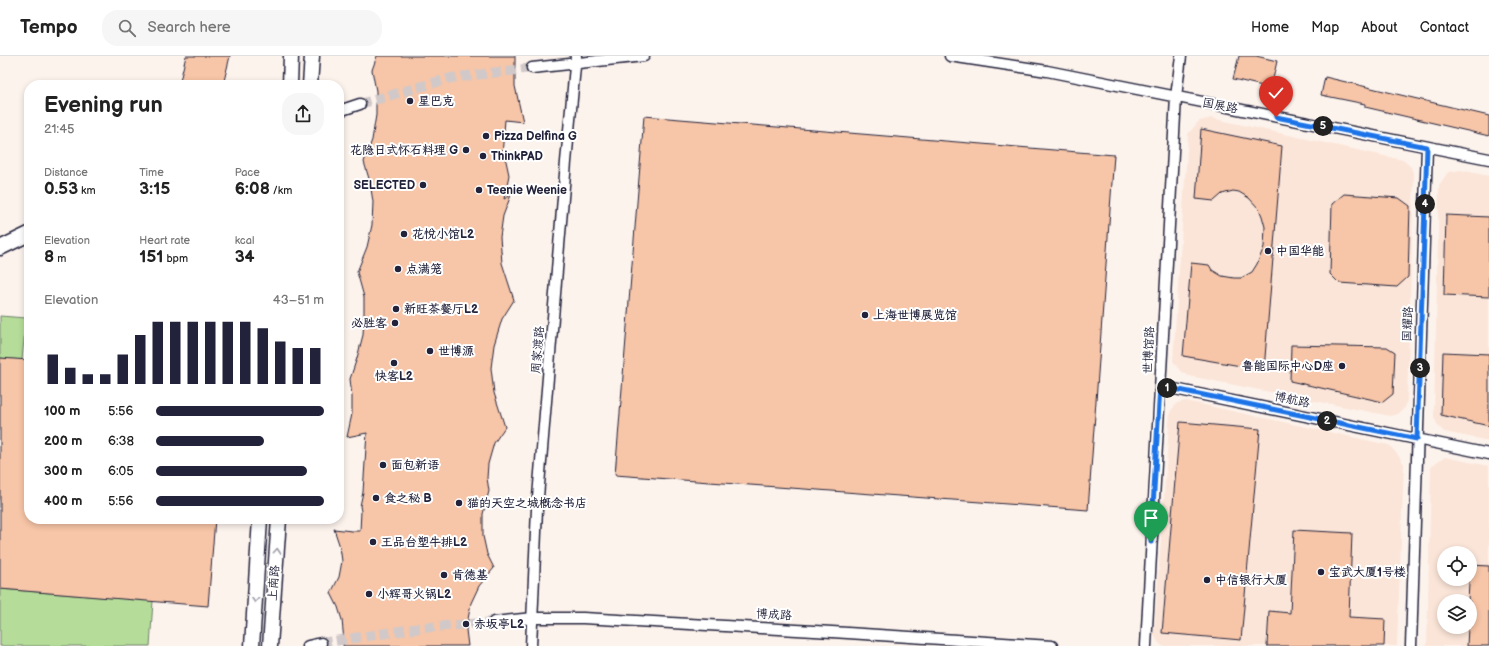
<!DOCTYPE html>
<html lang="en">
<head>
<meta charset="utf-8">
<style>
  body { margin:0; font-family:"Balsamiq Sans","LXGW WenKai TC",sans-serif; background:#f6f6f6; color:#222; height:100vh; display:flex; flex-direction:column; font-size:15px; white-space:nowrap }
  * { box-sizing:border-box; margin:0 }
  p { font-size:13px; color:#767676 }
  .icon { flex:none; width:22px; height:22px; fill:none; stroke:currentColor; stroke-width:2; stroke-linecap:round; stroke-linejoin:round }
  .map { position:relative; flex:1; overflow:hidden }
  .sheet { position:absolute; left:24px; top:24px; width:320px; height:444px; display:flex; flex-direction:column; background:#fff; border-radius:16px; box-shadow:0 2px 6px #0003 }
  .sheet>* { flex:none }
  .fabs { position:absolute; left:1437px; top:490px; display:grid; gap:8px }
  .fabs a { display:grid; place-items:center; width:40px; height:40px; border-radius:50%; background:#fff; box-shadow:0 2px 6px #0003; font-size:20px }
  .pin { position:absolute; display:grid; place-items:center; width:34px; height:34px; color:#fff; margin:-41px -17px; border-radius:50% 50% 50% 0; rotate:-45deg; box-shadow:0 0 4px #0007 }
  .pin .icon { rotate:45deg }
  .km { position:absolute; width:20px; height:20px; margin:-10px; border-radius:50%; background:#222; color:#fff; font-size:11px; line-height:20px; text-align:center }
  .round { display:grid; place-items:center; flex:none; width:42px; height:42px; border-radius:16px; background:#f6f6f6 }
  .summary { display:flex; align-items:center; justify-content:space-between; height:68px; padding:0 20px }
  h1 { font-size:22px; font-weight:600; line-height:30px }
  .figures { display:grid; grid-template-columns:repeat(3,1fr); gap:6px; height:68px; padding:4px 20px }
  .figures div { display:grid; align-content:center }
  .figures b { font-size:17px; font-weight:600 }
  .figures small { font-size:11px; font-weight:400 }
  .figures p { font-size:11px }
  .chart { height:112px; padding:8px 20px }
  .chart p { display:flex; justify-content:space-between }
  .chart svg { width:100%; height:72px; margin-top:4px; stroke:#22223b; stroke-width:6 }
  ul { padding:0 20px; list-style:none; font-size:13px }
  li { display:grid; grid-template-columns:64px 48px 1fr; align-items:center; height:30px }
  li i { height:10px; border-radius:5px; background:#22223b }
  header { display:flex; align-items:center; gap:24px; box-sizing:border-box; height:56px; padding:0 20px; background:#fff; border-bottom:1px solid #e0e0e0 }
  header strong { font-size:19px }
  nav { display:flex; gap:22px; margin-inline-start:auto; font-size:14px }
  .search { width:280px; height:36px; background:#f6f6f6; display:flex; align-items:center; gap:10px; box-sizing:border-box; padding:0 14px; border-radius:16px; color:#767676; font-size:15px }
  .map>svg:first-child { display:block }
  .built { fill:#fbe5d8; fill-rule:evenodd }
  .green { fill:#b5dd99; stroke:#6c806a }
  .building { fill:#f7c5a7; stroke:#22223b }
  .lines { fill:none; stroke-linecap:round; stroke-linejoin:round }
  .street-tunnel { stroke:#d1c9c9; stroke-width:10; stroke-dasharray:10 5; stroke-linecap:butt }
  .street-casing { stroke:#22223b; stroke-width:13 }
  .secondary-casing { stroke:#22223b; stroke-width:17 }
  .street { stroke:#fff; stroke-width:10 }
  .secondary { stroke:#fff; stroke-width:14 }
  .oneway { stroke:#9c9ca7 }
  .route-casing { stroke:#fff; stroke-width:8 }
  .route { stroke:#1a73e8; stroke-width:5 }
  .poi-dot { fill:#22223b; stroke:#fff; stroke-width:1.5 }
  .labels { text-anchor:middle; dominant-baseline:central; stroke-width:4; stroke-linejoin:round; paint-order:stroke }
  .poi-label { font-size:12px; font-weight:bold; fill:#22223b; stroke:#fff; text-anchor:start }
  .street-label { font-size:12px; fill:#22223b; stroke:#fff }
</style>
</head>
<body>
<header>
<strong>Tempo</strong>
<div class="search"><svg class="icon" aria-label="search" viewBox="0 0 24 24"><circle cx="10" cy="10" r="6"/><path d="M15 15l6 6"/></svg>Search here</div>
<nav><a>Home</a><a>Map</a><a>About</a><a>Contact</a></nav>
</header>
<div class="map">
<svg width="1489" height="590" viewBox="0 0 1489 590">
  <rect width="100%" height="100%" fill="#fdf3ed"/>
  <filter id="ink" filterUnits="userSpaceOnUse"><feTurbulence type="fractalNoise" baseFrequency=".025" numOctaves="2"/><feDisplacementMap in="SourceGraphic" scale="8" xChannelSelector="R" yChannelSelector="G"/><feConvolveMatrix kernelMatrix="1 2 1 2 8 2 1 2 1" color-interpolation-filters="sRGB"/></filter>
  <g filter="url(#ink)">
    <path class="built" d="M1211 62 1403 104 1411 111 1414 120 1407 344 1405 352 1398 358 1390 360 1189 320 1181 315 1173 305 1188 78 1199 65Z
      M1461 114 1489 120V385L1444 376 1438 370 1434 361 1439 129 1448 116Z
      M1186 345 1389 389 1398 399 1404 408 1397 590H1162L1158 586 1154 579 1170 356 1177 347Z
      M1445 401 1489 410V590H1427L1431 411ZM1444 497H1470V523H1444ZM1444 545H1470V571H1444Z"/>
    <path class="green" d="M0 260 26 262 22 304 0 302Z
      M0 533 153 545 150 590H0Z"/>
    <path class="building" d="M186 0H230L223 29H179Z
      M377 0H515V30L523 66 505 64 502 99 506 105 509 119 504 143 511 139 503 160 500 181 502 207 514 244 502 263 494 289 491 312 494 337 505 371 494 387 488 408 487 422 489 435 483 458V480L487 498 494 512 479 530 471 547 466 574 468 590H343L344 585 342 564 338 551 331 537 339 521 342 505 340 491 334 473 352 475H360L361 455 360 450 363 436 367 377 347 381 352 358V341L350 323 357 302 363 279 364 259V241L357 216 367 191 372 169 373 146 370 126 364 106 372 84 376 59V35L372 14Z
      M1239 0H1256L1277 5 1271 32 1233 23Z
      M1325 21 1489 60V80L1365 51V48L1321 39Z
      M644 60 1114 99 1088 454 615 419Z
      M1201 73 1282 90 1264 314 1183 300 1191 207 1209 209 1212 214 1222 220 1234 222H1241L1252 216 1257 208 1264 191 1265 171 1262 160 1259 153 1249 142 1239 136 1233 135 1222 138 1214 145 1196 143Z
      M1344 138 1399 142 1410 150 1408 221 1397 231 1339 227 1330 218 1332 148Z
      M1446 159 1489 161V241L1444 239Z
      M1291 289 1387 291 1395 296 1393 338 1383 346 1290 325Z
      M1443 296 1489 298V370L1441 359Z
      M0 302 29 304V463H215L208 550 0 533Z
      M1180 366 1260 373 1241 584 1162 577Z
      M1294 474 1352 477 1349 561 1385 563 1384 590H1267L1269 555 1290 557Z
      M1470 509 1489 510V590H1467L1468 571H1470V545H1468Z"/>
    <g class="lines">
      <path class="street-tunnel" d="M360 48 451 22 532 12
        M321 587 420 572 494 566"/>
      <defs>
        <path id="street" d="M950 0 1047 15 1489 103
          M532 12 644 0
          M339 55 360 48
          M1160 330 1489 398
          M494 566 533 562H583L832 576 1052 590
          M308 590 321 587
          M531 590 537 453 566 106 576 0
          M1146 590 1176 41 1181 0
          M1411 590 1427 91"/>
        <path id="secondary" d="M290 29 291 0
          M310 29 312 0
          M0 192 29 178
          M252 590 260 463
          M270 590 279 463"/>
      </defs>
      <use href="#street" class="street-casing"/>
      <use href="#secondary" class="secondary-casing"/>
      <use href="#street" class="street"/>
      <use href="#secondary" class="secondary"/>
    </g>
    <defs><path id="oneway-chevron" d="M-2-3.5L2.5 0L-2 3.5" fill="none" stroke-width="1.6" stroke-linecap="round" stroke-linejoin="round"/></defs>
    <g class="oneway">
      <use href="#oneway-chevron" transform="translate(277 495) rotate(-86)"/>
      <use href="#oneway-chevron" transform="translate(255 544) rotate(94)"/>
    </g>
  </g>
  <g class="lines" filter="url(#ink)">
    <defs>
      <path id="route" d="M1151 486 1160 330 1417 383 1427 91 1276 61"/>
    </defs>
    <use href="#route" class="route-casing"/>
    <use href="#route" class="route"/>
  </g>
  <g class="poi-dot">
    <circle cx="410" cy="45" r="4"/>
    <circle cx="486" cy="80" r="4"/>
    <circle cx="466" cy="94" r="4"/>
    <circle cx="483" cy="100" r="4"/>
    <circle cx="423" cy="129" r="4"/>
    <circle cx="479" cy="134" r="4"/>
    <circle cx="404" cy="178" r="4"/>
    <circle cx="1268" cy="195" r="4"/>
    <circle cx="398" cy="213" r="4"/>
    <circle cx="396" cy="253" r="4"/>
    <circle cx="865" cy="259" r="4"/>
    <circle cx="395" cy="267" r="4"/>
    <circle cx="430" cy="295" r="4"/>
    <circle cx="394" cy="307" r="4"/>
    <circle cx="1342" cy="310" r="4"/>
    <circle cx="383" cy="409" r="4"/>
    <circle cx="376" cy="442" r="4"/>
    <circle cx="459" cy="447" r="4"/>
    <circle cx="373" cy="486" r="4"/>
    <circle cx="1321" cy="516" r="4"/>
    <circle cx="444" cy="519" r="4"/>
    <circle cx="1207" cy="524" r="4"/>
    <circle cx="369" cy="538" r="4"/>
    <circle cx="466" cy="568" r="4"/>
  </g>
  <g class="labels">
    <g class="poi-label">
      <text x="418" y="45">星巴克</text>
      <text x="494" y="80">Pizza Delfina G</text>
      <text x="458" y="94" text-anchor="end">花隐日式怀石料理 G</text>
      <text x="491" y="100">ThinkPAD</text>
      <text x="415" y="129" text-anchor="end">SELECTED</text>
      <text x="487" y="134">Teenie Weenie</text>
      <text x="412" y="178">花悦小馆L2</text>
      <text x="1276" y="195">中国华能</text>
      <text x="406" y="213">点满笼</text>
      <text x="404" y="253">新旺茶餐厅L2</text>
      <text x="873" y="259">上海世博展览馆</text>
      <text x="387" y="267" text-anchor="end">必胜客</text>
      <text x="438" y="295">世博源</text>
      <text x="1334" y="310" text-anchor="end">鲁能国际中心D座</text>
      <text x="394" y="320" text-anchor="middle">快客L2</text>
      <text x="391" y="409">面包新语</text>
      <text x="384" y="442">食之秘 B</text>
      <text x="467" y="447">猫的天空之城概念书店</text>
      <text x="381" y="486">王品台塑牛排L2</text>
      <text x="1329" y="516">宝武大厦1号楼</text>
      <text x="452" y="519">肯德基</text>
      <text x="1215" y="524">中信银行大厦</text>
      <text x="377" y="538">小辉哥火锅L2</text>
      <text x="474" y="568">赤坂亭L2</text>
    </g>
    <g class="street-label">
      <text transform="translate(1220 50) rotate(11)">国展路</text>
      <text transform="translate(1408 268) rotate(-88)">国耀路</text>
      <text transform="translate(538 294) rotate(-85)">周家渡路</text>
      <text transform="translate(1149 294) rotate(-87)">世博馆路</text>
      <text transform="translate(1292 344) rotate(12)">博航路</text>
      <text transform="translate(274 527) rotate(-86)">上南路</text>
      <text transform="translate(774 559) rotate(3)">博成路</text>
    </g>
  </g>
</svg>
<div class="fabs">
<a><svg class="icon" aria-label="locate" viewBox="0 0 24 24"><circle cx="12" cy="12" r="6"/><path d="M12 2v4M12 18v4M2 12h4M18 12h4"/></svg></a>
<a><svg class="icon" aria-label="layers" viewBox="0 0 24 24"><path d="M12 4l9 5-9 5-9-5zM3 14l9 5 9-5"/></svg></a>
</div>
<div class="pin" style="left:1151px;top:486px;background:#1e9e55"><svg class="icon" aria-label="arrive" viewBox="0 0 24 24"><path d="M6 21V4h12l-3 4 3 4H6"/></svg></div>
<div class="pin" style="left:1276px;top:61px;background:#d93025"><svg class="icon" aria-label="check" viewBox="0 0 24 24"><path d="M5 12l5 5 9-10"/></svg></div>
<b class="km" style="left:1167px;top:332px">1</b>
<b class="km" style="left:1327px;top:365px">2</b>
<b class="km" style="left:1420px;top:312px">3</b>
<b class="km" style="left:1425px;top:148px">4</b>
<b class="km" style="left:1323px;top:70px">5</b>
<section class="sheet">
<div class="summary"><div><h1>Evening run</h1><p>21:45</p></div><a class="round"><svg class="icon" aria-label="share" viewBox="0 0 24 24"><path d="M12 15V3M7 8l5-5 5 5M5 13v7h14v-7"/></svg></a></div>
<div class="figures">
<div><p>Distance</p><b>0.53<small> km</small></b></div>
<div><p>Time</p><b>3:15</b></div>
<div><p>Pace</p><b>6:08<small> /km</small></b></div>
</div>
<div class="figures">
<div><p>Elevation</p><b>8<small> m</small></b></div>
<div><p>Heart rate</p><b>151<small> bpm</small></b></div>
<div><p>kcal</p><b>34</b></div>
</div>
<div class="chart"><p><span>Elevation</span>43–51 m</p>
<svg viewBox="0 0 160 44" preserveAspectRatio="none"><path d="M5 44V26M15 44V34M25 44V38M35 44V38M45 44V26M55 44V14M65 44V6M75 44V6M85 44V6M95 44V6M105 44V6M115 44V6M125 44V10M135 44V18M145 44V22M155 44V22"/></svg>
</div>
<ul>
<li><b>100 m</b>5:56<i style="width:100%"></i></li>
<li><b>200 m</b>6:38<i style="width:64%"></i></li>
<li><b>300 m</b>6:05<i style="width:90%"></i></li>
<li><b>400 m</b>5:56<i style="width:100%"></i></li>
</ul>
</section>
</div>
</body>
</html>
